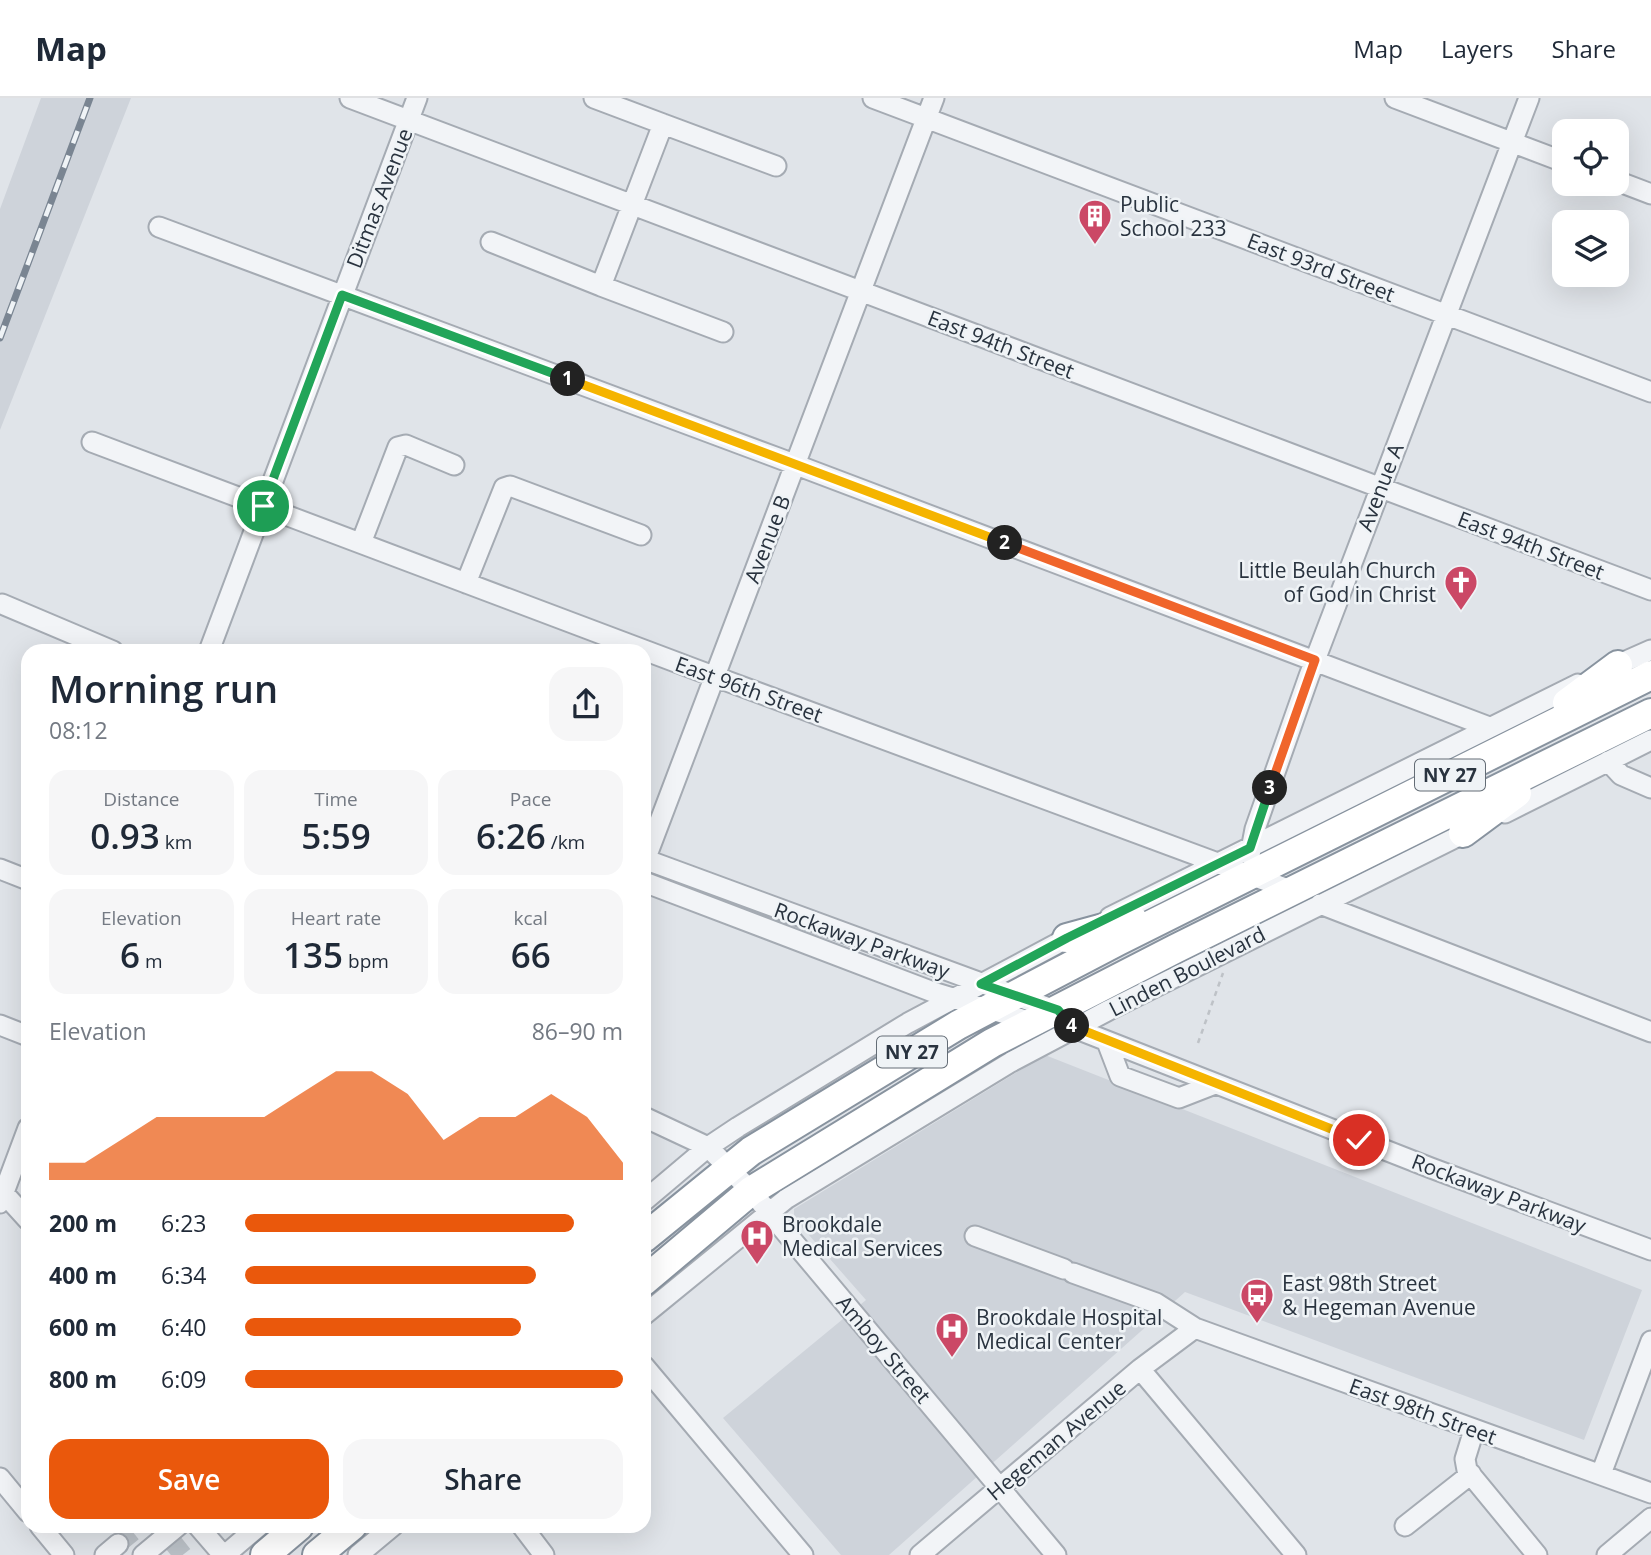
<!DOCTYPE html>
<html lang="en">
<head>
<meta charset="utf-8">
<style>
  body { margin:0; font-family:"Open Sans",sans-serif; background:#f6f6f7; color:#1f2937; height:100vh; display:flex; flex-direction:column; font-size:26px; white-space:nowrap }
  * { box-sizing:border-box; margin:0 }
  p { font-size:23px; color:#747a83 }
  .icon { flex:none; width:38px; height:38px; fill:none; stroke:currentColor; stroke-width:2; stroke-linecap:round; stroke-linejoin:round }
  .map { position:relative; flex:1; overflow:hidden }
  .panel { position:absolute; left:21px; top:546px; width:630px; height:889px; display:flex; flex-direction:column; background:#fff; border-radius:21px; box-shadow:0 7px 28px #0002 }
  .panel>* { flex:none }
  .fabs { position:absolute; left:1552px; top:21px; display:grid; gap:14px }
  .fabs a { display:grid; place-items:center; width:77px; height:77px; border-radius:14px; background:#fff; box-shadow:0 7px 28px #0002; font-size:35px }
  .pin { position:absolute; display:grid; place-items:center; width:60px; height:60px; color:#fff; margin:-30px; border:4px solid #fff; border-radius:50%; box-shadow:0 2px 7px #0007 }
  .km { position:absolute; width:35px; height:35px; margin:-18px; border-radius:50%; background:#222; color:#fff; font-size:19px; line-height:35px; text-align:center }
  .round { display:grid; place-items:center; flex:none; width:74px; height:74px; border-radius:21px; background:#f6f6f7 }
  .summary { display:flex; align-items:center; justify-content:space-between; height:119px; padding:0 28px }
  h1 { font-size:38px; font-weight:600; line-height:52px }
  .stats { display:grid; grid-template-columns:repeat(3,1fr); gap:10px; height:119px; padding:7px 28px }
  .stats div { display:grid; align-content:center; border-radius:18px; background:#f6f6f7; text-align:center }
  .stats b { font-size:35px; font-weight:600 }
  .stats small { font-size:19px; font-weight:400 }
  .stats p { font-size:19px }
  .chart { height:196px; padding:14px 28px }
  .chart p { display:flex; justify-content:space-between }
  .chart svg { width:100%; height:126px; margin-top:7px; fill:#ea580c; opacity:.7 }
  .primary-button { display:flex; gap:14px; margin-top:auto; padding:14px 28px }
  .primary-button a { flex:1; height:80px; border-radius:21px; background:#ea580c; color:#fff; font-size:28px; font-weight:600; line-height:80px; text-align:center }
  .primary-button a+a { background:#f6f6f7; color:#1f2937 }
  ul { padding:0 28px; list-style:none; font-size:23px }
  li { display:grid; grid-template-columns:112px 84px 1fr; align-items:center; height:52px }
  li i { height:18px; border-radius:9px; background:#ea580c }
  header { display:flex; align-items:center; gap:42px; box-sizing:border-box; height:98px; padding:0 35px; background:#fff; border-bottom:2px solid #e0e1e3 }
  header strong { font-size:33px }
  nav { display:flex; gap:38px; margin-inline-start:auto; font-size:24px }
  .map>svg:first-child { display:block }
  .built { fill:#ced3da }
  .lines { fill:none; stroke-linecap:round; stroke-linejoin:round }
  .minor-tunnel { stroke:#bbc1c7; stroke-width:19; stroke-dasharray:19 10; stroke-linecap:butt }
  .minor-casing { stroke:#a5abb3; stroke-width:23 }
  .highway-casing { stroke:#88939f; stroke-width:32 }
  .path { stroke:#bec2c7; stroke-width:2.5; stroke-dasharray:5 5; stroke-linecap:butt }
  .minor { stroke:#f2f4f7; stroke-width:19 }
  .highway { stroke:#fff; stroke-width:28 }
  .rail-casing { stroke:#7a8592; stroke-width:7 }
  .rail { stroke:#eff3f6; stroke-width:4.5; stroke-dasharray:13; stroke-linecap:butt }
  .split-1-casing { stroke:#fff; stroke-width:14 }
  .split-2-casing { stroke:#fff; stroke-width:14 }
  .split-3-casing { stroke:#fff; stroke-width:14 }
  .split-4-casing { stroke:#fff; stroke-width:14 }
  .split-5-casing { stroke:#fff; stroke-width:14 }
  .split-1 { stroke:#22a559; stroke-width:9 }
  .split-2 { stroke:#f5b400; stroke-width:9 }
  .split-3 { stroke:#f0652b; stroke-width:9 }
  .split-4 { stroke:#22a559; stroke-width:9 }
  .split-5 { stroke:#f5b400; stroke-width:9 }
  .labels { text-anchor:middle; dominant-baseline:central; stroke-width:5; stroke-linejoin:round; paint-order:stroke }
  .shield { fill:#eff3f6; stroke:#646d76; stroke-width:2 }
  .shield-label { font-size:19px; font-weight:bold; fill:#29333f }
  .street-label { font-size:21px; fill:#29333f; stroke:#eff3f6 }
  .poi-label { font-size:21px; fill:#29333f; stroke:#eff3f6; text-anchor:start }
</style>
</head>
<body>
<header>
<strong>Map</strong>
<nav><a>Map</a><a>Layers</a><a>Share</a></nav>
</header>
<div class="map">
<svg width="1651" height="1457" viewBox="0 0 1651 1457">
  <rect width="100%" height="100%" fill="#e0e4e9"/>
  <path class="built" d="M41 0H131L0 332V111Z
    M1045 957 1642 1192 1584 1342 1185 1194 889 1457H841L723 1320 866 1202 794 1120V1111Z"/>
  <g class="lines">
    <path class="minor-tunnel" d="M171 1442 183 1457
      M118 1446 140 1428"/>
    <defs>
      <path id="minor" d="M350 0 1651 492
        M873 0 1651 294
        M1395 0 1564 64
        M663 26 776 68
        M1617 83 1651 96
        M159 129 778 360 1489 629
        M491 144 601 188 663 26 594 0
        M601 188 723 234
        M92 344 697 572 1293 793
        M361 445 398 349 406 347 454 367
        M466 485 504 390 510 388 641 437
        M2 506 113 553
        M209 553 417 0
        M1608 571 1651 552
        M1608 663 1621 677 1651 690
        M1505 715 1651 642
        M1250 757 1255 731 1309 578 1529 0
        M644 761 1060 914
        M644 765 934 0
        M0 771 28 782
        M644 784 933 894 1038 926
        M1320 806 1651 934
        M1110 819 1578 586
        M0 927 28 938
        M1067 930H1074L1431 1070 1651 1152
        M1107 944 1120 978 1179 1000 1215 986
        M644 1019 708 1049 751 1093 1056 1457
        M0 1091 28 1122
        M644 1103 708 1049 738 1029 908 925 1077 835
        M0 1105 28 1030
        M975 1138 1064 1171
        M1073 1175 1156 1205 1195 1230 1651 1395
        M644 1217 786 1101 1011 964 1109 912 1475 730
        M644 1268 803 1457
        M1140 1271 1296 1457
        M1474 1332 1465 1361 1467 1372 1537 1457
        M1601 1376 1651 1243
        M0 1380 28 1414
        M40 1428 64 1457
        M198 1428 223 1457
        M522 1428 544 1457
        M1405 1428 1471 1376
        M105 1457 118 1446
        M143 1457 178 1428
        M225 1457 259 1428
        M358 1457 393 1428
        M920 1457 1140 1271 1195 1230
        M1607 1457 1651 1420"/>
      <path id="highway" d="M1567 605 1618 567
        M1463 735 1517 695
        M1067 840 1133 822
        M644 1140 751 1053 958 927 1118 843 1651 577
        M644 1183 751 1093 992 945 1175 851 1651 615
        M265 1457 299 1428
        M317 1457 352 1428"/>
    </defs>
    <use href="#minor" class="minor-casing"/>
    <use href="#highway" class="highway-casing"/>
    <path class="path" d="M1198 945 1223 875"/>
    <use href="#minor" class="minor"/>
    <use href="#highway" class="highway"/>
    <defs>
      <path id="rail" d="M0 240 90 0"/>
    </defs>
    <use href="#rail" class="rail-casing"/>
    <use href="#rail" class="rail"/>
  </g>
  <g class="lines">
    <defs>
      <path id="split-1" d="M263 408 342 197 568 281"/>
      <path id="split-2" d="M568 281 1005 445"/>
      <path id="split-3" d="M1005 445 1315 562 1270 690"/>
      <path id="split-4" d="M1072 928 1058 912 981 886 1067 840 1250 750 1270 690"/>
      <path id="split-5" d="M1072 928 1359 1042"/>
    </defs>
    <use href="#split-1" class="split-1-casing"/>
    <use href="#split-2" class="split-2-casing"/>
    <use href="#split-3" class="split-3-casing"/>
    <use href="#split-4" class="split-4-casing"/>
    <use href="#split-5" class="split-5-casing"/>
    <use href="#split-1" class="split-1"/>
    <use href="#split-2" class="split-2"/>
    <use href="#split-3" class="split-3"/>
    <use href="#split-4" class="split-4"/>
    <use href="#split-5" class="split-5"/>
  </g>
  <defs>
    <symbol id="building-pin" viewBox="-11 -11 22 30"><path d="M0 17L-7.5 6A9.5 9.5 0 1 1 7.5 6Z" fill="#cb4866" stroke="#eff3f6"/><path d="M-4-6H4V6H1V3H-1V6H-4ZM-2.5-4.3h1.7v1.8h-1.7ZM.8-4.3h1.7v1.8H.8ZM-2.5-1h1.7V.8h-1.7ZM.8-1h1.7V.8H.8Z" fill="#fff"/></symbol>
    <symbol id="church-pin" viewBox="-11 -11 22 30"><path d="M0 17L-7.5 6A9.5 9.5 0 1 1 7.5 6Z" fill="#cb4866" stroke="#eff3f6"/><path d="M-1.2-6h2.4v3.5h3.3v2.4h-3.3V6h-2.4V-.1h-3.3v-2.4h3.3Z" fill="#fff"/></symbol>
    <symbol id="hospital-pin" viewBox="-11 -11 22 30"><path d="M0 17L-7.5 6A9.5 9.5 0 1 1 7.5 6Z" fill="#cb4866" stroke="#eff3f6"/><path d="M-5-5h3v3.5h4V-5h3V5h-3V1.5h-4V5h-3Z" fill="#fff"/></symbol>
    <symbol id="bus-pin" viewBox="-11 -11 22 30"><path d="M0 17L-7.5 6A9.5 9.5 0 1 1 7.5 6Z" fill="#cb4866" stroke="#eff3f6"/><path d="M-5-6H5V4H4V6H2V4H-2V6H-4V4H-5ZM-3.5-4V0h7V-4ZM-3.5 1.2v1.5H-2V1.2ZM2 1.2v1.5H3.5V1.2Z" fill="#fff"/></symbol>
  </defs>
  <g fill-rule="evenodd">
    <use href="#building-pin" x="1076" y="99" width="38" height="52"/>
    <use href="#church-pin" x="1442" y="465" width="38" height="52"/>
    <use href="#hospital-pin" x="738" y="1119" width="38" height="52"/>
    <use href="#bus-pin" x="1238" y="1178" width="38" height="52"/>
    <use href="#hospital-pin" x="933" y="1212" width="38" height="52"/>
  </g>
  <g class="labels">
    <g class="shield">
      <rect x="1415" y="661.5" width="70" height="31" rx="5"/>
      <rect x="877" y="938.5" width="70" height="31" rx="5"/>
    </g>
    <g class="shield-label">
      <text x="1450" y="677">NY 27</text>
      <text x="912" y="954">NY 27</text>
    </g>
    <g class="street-label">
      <text transform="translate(379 100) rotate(-69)">Ditmas Avenue</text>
      <text transform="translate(1321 169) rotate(21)">East 93rd Street</text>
      <text transform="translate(1001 246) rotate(21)">East 94th Street</text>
      <text transform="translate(1380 389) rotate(-69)">Avenue A</text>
      <text transform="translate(767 441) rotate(-69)">Avenue B</text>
      <text transform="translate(1531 447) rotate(21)">East 94th Street</text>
      <text transform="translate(749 591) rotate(20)">East 96th Street</text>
      <text transform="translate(862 842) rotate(20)">Rockaway Parkway</text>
      <text transform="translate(1187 873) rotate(-27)">Linden Boulevard</text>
      <text transform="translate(1499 1095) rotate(21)">Rockaway Parkway</text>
      <text transform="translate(884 1251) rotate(50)">Amboy Street</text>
      <text transform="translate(1423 1313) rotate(20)">East 98th Street</text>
      <text transform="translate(1056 1342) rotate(-40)">Hegeman Avenue</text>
    </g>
    <g class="poi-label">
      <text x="1120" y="106">Public<tspan x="1120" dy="24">School 233</tspan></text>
      <text x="1436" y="472" text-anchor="end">Little Beulah Church<tspan x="1436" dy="24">of God in Christ</tspan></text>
      <text x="782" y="1126">Brookdale<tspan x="782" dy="24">Medical Services</tspan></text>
      <text x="1282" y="1185">East 98th Street<tspan x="1282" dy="24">&amp; Hegeman Avenue</tspan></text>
      <text x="976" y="1219">Brookdale Hospital<tspan x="976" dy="24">Medical Center</tspan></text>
    </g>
  </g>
</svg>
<div class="fabs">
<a><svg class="icon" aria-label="locate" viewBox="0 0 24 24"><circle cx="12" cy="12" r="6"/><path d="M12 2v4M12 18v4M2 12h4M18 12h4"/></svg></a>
<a><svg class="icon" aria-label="layers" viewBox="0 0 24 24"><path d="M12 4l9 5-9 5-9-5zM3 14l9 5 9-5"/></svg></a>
</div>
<div class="pin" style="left:263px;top:408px;background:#1e9e55"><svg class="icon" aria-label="arrive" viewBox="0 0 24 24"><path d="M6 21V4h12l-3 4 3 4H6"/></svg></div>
<div class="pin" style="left:1359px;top:1042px;background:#d93025"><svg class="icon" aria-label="check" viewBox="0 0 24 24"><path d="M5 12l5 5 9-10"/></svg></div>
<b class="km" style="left:568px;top:281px">1</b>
<b class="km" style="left:1005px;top:445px">2</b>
<b class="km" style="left:1270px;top:690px">3</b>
<b class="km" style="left:1072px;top:928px">4</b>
<section class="panel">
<div class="summary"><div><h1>Morning run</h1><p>08:12</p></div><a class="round"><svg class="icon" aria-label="share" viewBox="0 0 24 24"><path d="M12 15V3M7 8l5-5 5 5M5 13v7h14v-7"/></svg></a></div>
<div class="stats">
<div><p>Distance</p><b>0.93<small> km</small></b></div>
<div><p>Time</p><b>5:59</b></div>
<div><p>Pace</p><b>6:26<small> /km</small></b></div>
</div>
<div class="stats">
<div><p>Elevation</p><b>6<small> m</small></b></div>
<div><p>Heart rate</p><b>135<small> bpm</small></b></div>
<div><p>kcal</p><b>66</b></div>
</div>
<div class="chart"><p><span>Elevation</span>86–90 m</p>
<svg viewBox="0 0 160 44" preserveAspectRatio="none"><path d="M0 44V38L10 38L20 30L30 22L40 22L50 22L60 22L70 14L80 6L90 6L100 14L110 30L120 22L130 22L140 14L150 22L160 38V44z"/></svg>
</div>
<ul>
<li><b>200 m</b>6:23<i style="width:87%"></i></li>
<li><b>400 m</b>6:34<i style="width:77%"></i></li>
<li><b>600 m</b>6:40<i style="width:73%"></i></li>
<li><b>800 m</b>6:09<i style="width:100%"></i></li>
</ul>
<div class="primary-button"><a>Save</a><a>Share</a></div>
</section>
</div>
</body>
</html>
